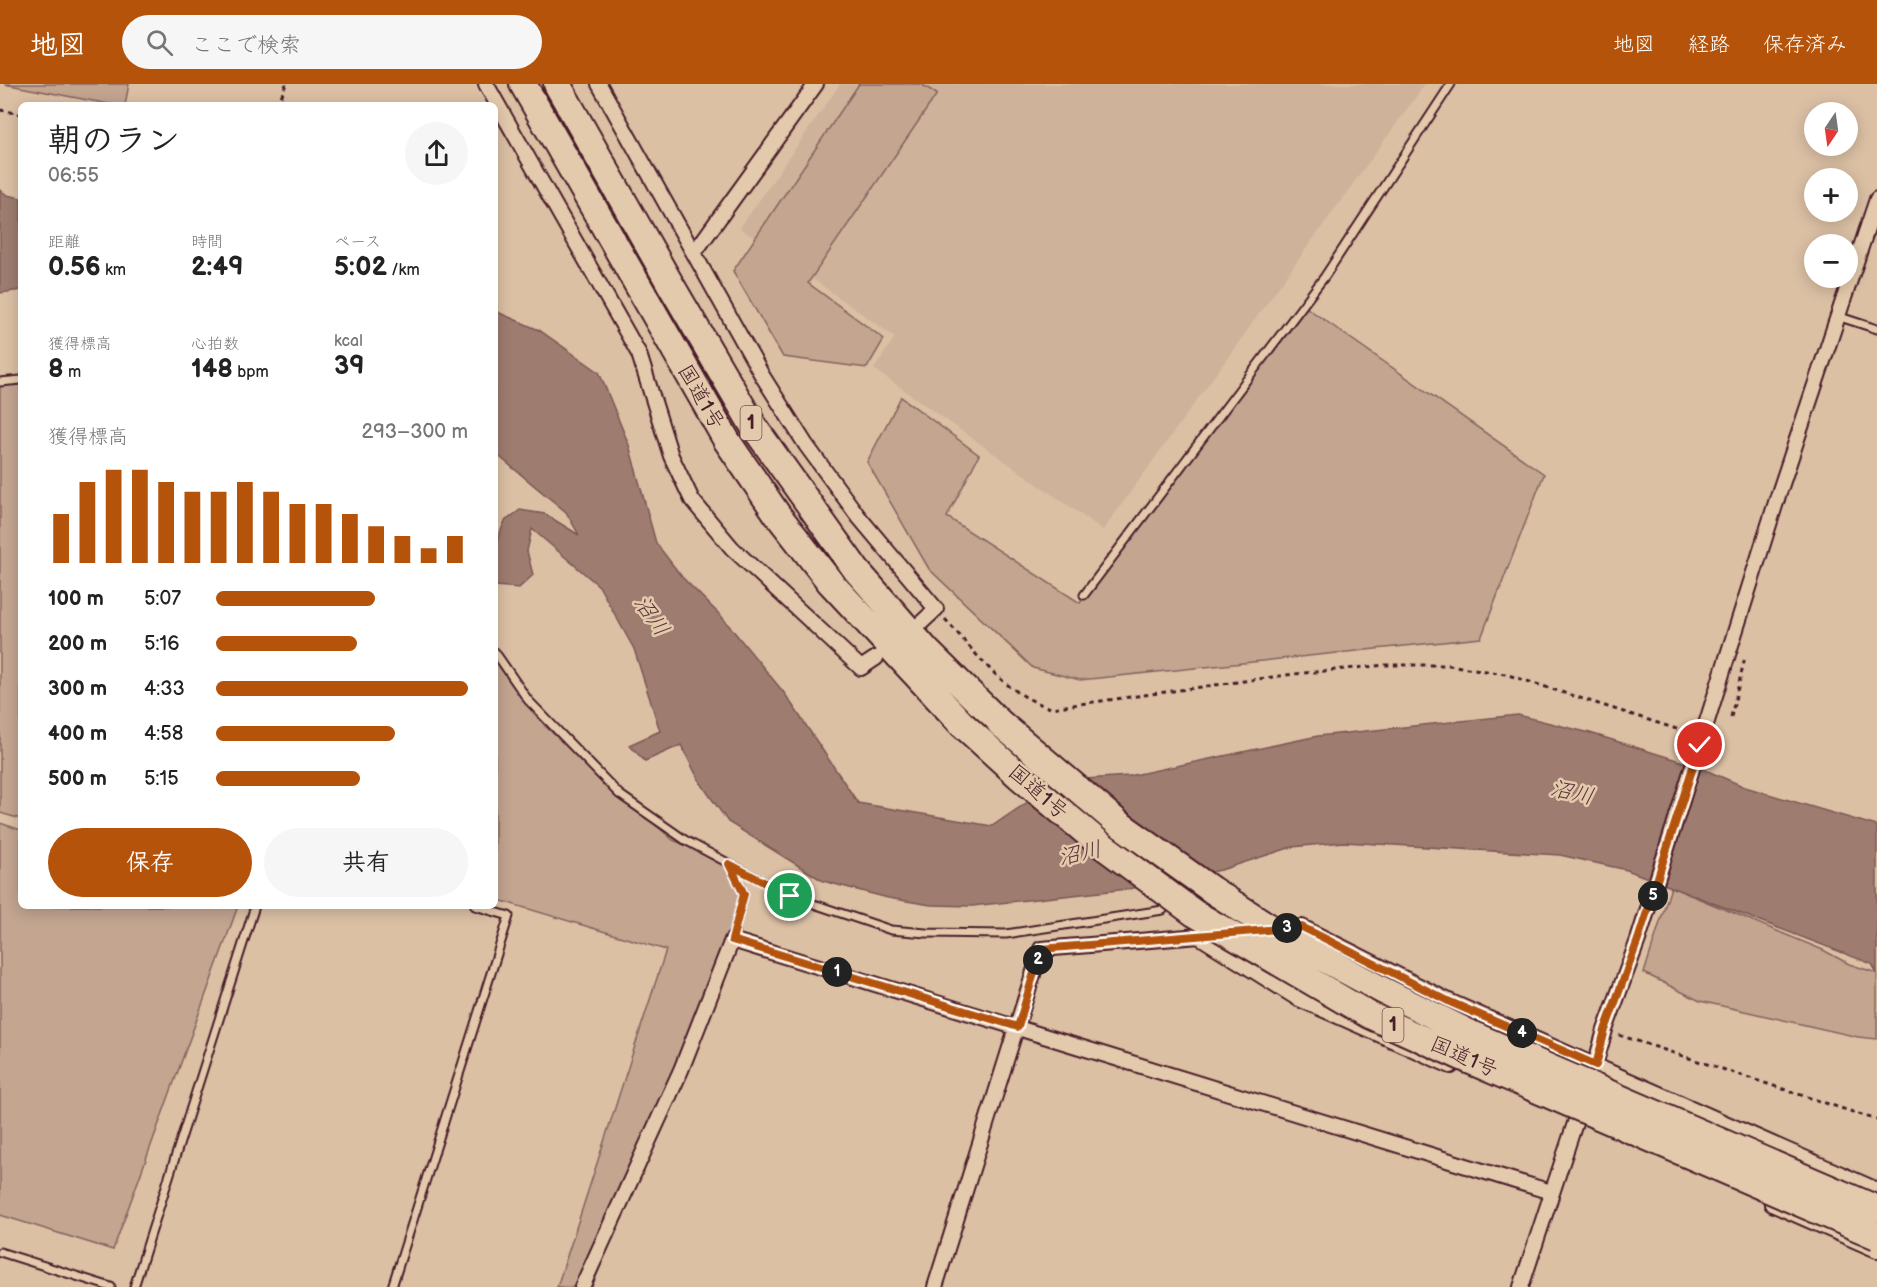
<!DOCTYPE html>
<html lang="ja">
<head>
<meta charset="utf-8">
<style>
  body { margin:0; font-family:"Balsamiq Sans","Klee One",sans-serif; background:#f6f6f6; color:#222; height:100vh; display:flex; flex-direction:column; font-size:22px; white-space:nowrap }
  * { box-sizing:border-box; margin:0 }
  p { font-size:20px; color:#767676 }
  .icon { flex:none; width:33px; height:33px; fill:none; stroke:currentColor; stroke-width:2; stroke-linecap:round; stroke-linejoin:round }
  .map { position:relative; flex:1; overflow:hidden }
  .sheet { position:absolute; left:18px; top:18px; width:480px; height:807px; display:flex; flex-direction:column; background:#fff; border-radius:9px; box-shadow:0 3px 15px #0003 }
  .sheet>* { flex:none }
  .needle { width:39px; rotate:193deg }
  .buttons { position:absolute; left:1804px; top:18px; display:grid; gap:12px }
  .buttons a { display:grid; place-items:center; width:54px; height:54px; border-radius:50%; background:#fff; box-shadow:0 3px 15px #0003; font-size:30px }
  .pin { position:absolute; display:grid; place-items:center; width:51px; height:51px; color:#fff; margin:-26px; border:3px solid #fff; border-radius:50%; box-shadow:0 2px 6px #0007 }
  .km { position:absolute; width:30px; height:30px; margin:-15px; border-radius:50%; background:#222; color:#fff; font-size:16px; line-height:30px; text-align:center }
  .round { display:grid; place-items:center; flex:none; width:63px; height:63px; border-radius:32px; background:#f6f6f6 }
  .head { display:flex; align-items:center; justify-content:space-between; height:102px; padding:0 30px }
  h1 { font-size:33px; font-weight:700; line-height:45px }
  .metrics { display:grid; grid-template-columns:repeat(3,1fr); gap:9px; height:102px; padding:6px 30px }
  .metrics div { display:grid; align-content:center }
  .metrics b { font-size:26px; font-weight:700 }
  .metrics small { font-size:16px; font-weight:400 }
  .metrics p { font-size:16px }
  .chart { height:168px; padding:12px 30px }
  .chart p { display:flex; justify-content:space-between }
  .chart svg { width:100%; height:108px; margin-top:6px; stroke:#b45309; stroke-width:6 }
  .button { display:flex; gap:12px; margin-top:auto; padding:12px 30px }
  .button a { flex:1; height:69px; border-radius:36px; background:#b45309; color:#fff; font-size:24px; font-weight:700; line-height:69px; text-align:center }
  .button a+a { background:#f6f6f6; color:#222 }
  ul { padding:0 30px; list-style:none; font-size:20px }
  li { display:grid; grid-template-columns:96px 72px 1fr; align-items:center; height:45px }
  li i { height:15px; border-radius:8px; background:#b45309 }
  header { display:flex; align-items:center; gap:36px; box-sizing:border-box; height:84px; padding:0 30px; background:#b45309; color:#fff }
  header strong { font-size:28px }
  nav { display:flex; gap:33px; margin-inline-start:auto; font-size:21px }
  .search { width:420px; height:54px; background:#f6f6f6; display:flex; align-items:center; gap:15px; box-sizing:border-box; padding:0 21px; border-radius:33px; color:#767676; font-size:22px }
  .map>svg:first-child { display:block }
  .built { fill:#ceb29a }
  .green { fill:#c3a590; stroke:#86625e; stroke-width:1.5 }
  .water { fill:#9e7c70; stroke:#7c5754; stroke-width:1.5 }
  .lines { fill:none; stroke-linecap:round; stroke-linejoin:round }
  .lane-casing { stroke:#4a1f2b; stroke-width:11 }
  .street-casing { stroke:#4a1f2b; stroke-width:18 }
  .highway-casing { stroke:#4a1f2b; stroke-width:30 }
  .path { stroke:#4a1f2b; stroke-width:3; stroke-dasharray:4.5 4.5; stroke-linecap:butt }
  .lane { stroke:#e4caac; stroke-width:7 }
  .street { stroke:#e4caac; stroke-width:14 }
  .highway { stroke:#e4caac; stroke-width:26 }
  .highway-bridge-casing { stroke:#4a1f2b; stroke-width:30; stroke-linecap:butt }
  .highway-bridge { stroke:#e4caac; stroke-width:26 }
  .route-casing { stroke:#fff; stroke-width:12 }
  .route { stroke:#b45309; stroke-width:8 }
  .labels { text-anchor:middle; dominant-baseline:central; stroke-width:5; stroke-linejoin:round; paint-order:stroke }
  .shield { fill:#e4caac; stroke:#785252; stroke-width:1.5 }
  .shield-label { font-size:20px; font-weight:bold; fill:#4a1f2b }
  .street-label { font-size:21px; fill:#4a1f2b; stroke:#e4caac }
  .water-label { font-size:22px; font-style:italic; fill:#5b3239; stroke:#e4caac }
</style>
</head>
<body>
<header>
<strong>地図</strong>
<div class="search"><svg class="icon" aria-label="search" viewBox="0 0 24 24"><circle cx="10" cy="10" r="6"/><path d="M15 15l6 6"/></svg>ここで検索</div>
<nav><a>地図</a><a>経路</a><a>保存済み</a></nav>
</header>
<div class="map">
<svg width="1877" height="1203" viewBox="0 0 1877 1203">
  <rect width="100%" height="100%" fill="#dbc0a4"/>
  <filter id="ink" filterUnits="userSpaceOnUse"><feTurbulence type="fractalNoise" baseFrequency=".0167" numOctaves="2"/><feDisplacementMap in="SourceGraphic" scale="12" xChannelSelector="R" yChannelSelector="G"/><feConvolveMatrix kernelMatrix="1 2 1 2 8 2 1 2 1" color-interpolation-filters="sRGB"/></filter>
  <g filter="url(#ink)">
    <path class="built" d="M840 0H1425L1103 446 874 285 895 253 740 144Z"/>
    <path class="green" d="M4 0H129L125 21H114Z
      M859 0H921L937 10 808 199 884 255 867 284 783 273 733 187Z
      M1303 221 1544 390 1481 554 1080 596 1033 584 929 485 867 378 901 313 979 371 947 433 1080 519Z
      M21 297V735L0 729V299Z
      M495 573 545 642 625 714 673 756 729 780 742 818 592 1203H557L666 866 495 815Z
      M0 739 21 746V822H238L113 1166 0 1131Z
      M1671 803 1823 866 1849 880 1877 889V955L1858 953 1700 917 1644 889Z"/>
    <path class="water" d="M0 106 7 111 21 114V206L0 209Z
      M495 227 539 246 599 288 629 361 656 459 682 493 722 533 785 610 858 719 992 742 1041 709 1042 698 1129 692 1318 652 1518 631 1590 649 1696 682 1745 703 1877 742V889L1872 880 1627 786 1560 771 1344 758 1292 763 1221 786 1128 805 972 822 931 821 888 814 823 797 728 738 700 698 681 661 645 677 629 661 660 647 634 565 599 502 532 445 527 467 533 491 519 504 495 502V461L505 437 520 426 545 430 579 451 566 428 495 369Z"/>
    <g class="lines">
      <defs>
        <path id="lane" d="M1837 232 1877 245
          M0 298 21 296
          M1084 511 1325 192 1451 0
          M495 568 528 616 619 710 685 756 790 812 891 846 926 849 1006 850 1163 826
          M729 780 744 810 732 856
          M0 1168 111 1203
          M134 1203 255 822
          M392 1203 509 832 475 822"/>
        <path id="street" d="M486 0 639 270 671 372 692 416 732 464 861 584 876 574
          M599 0 763 293 806 361 858 432 936 525 920 540
          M694 169 816 0
          M1276 845 1302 843 1451 918 1877 1106
          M1200 853 1297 914 1451 982
          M1593 988 1605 946 1638 856 1778 412 1877 115
          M1772 1120 1877 1166
          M582 1203 681 986 732 856 1551 1108
          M935 1203 1041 865 1224 850
          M1521 1203 1581 1021"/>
        <path id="highway" d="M523 0 727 357 777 430 830 498 962 640
          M557 0 672 203 754 343 857 487 927 567 1000 639"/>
      </defs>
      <use href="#lane" class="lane-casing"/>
      <use href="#street" class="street-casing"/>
      <use href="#highway" class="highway-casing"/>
      <path class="path" d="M278 21 286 0
        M0 26 21 30
        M945 535C978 571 1003 609 1051 624L1294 590 1386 581H1449L1505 590 1689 649
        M1731 633 1745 573
        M1619 951 1877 1036"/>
      <use href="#lane" class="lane"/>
      <use href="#street" class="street"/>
      <use href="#highway" class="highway"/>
      <defs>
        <path id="highway-bridge" d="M1000 639 1118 739 1212 806 1286 854 1382 906 1473 951 1877 1125
          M962 640 1019 692 1099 759 1194 829 1369 931 1464 974 1877 1152"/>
      </defs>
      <use href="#highway-bridge" class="highway-bridge-casing"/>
      <use href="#highway-bridge" class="highway-bridge"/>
    </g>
  </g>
  <g class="lines" filter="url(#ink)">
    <defs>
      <path id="route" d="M790 812 729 780 744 810 732 856 1018 943 1041 865 1302 843 1450 918 1596 981 1605 946 1638 856 1700 661"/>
    </defs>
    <use href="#route" class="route-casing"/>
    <use href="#route" class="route"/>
  </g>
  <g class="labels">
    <g class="shield">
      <rect x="740.5" y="322" width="21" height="34" rx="4.5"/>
      <rect x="1382.5" y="924" width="21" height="34" rx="4.5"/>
    </g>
    <g class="shield-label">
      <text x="751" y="339">1</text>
      <text x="1393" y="941">1</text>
    </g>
    <g class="street-label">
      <text transform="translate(701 313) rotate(60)">国道1号</text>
      <text transform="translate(1038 708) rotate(41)">国道1号</text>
      <text transform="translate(1464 973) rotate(24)">国道1号</text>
    </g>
    <g class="water-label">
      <text transform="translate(651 532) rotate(55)">沼川</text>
      <text transform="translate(1572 709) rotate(13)">沼川</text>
      <text transform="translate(1080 770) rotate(-13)">沼川</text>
    </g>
  </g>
</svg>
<div class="buttons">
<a><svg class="needle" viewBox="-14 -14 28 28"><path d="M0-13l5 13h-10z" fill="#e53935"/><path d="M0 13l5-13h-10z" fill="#767676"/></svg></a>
<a>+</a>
<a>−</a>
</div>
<div class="pin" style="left:790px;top:812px;background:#1e9e55"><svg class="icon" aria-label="arrive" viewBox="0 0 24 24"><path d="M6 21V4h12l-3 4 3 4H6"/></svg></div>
<div class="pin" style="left:1700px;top:661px;background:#d93025"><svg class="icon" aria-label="check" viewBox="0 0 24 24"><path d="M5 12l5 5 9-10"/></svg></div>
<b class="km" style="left:837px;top:888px">1</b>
<b class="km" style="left:1038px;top:876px">2</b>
<b class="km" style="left:1287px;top:844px">3</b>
<b class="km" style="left:1522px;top:949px">4</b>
<b class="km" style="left:1653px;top:812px">5</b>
<section class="sheet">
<div class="head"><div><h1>朝のラン</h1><p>06:55</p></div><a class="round"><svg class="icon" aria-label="share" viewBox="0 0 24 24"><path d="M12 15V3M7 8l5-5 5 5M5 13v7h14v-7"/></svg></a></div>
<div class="metrics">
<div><p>距離</p><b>0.56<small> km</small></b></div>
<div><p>時間</p><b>2:49</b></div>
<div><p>ペース</p><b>5:02<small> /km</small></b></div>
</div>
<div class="metrics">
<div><p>獲得標高</p><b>8<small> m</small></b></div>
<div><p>心拍数</p><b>148<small> bpm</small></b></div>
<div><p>kcal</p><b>39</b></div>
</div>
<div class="chart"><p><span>獲得標高</span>293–300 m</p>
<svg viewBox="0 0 160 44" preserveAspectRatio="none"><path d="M5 44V24M15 44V11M25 44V6M35 44V6M45 44V11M55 44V15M65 44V15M75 44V11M85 44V15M95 44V20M105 44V20M115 44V24M125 44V29M135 44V33M145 44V38M155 44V33"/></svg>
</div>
<ul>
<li><b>100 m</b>5:07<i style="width:63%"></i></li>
<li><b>200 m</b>5:16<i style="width:56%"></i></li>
<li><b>300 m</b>4:33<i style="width:100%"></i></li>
<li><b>400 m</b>4:58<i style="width:71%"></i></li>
<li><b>500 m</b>5:15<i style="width:57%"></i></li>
</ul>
<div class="button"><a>保存</a><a>共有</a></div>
</section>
</div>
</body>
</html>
